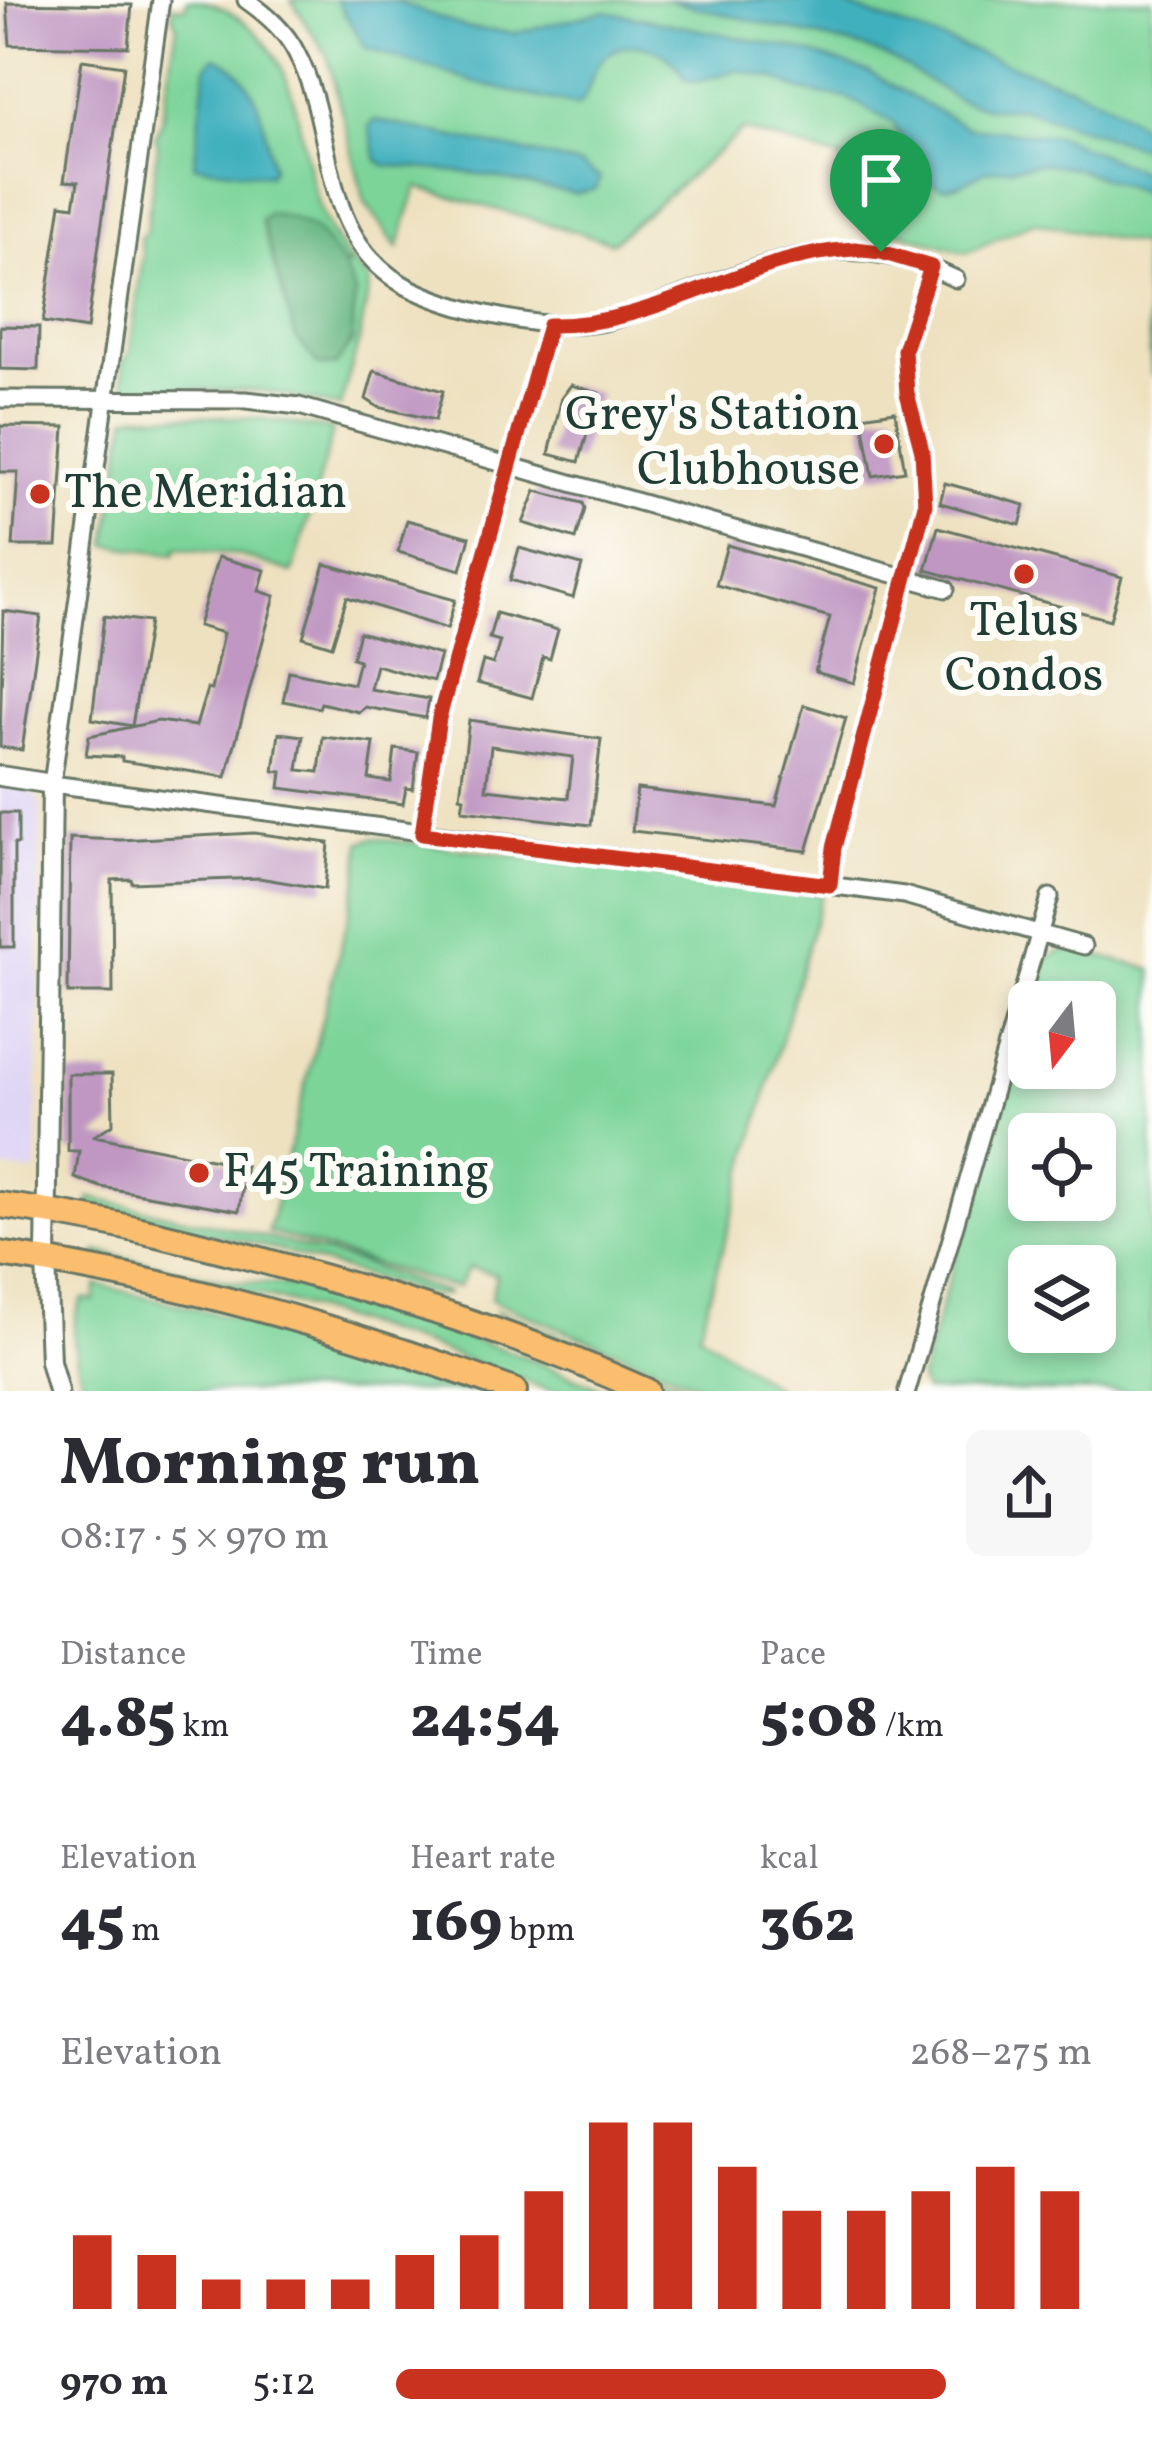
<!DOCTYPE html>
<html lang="en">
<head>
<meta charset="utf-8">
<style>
  body { margin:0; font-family:Vollkorn,serif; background:#f7f7f7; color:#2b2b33; height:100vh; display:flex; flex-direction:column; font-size:45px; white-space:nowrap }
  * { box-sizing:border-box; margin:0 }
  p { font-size:39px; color:#7c7c81 }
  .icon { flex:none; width:66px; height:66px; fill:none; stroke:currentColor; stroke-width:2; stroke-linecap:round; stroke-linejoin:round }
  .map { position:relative; height:1391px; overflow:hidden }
  .details { display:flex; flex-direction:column; background:#fff; flex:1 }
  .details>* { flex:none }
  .needle { width:78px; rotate:196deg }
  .buttons { position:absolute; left:1008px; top:981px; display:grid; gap:24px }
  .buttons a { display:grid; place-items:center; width:108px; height:108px; border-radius:18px; background:#fff; box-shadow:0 6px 18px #0003; font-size:60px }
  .pin { position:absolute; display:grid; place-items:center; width:102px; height:102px; color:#fff; margin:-123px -51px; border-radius:50% 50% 50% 0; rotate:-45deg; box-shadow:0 0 12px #0007 }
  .pin .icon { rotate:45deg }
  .round { display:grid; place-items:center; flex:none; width:126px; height:126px; border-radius:18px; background:#f7f7f7 }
  .headline { display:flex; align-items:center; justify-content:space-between; height:204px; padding:0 60px }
  h1 { font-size:66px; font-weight:800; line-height:90px }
  .figures { display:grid; grid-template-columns:repeat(3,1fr); gap:18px; height:204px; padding:12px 60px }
  .figures div { display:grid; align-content:center }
  .figures b { font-size:60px; font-weight:800 }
  .figures small { font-size:33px; font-weight:400 }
  .figures p { font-size:33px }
  .chart { height:336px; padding:24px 60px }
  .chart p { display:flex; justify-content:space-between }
  .chart svg { width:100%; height:216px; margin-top:12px; stroke:#c8321e; stroke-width:6 }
  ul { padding:0 60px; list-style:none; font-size:39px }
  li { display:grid; grid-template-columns:192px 144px 1fr; align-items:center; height:90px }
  li i { height:30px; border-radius:15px; background:#c8321e }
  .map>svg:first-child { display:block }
  .built { fill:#dfd5f5 }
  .green { fill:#7cd499; stroke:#4e8866; stroke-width:3; fill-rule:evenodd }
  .forest { fill:#65b681; stroke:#427a5a; stroke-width:3 }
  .water { fill:#41b0be; stroke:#307679; stroke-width:3 }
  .building { fill:#bf97c2; fill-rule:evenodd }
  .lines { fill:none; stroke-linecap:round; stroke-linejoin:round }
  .minor-casing { stroke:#677665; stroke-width:21 }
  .tertiary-casing { stroke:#677665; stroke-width:24 }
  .primary-casing { stroke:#677665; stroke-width:30 }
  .minor { stroke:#fff; stroke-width:15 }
  .tertiary { stroke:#fff; stroke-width:18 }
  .primary { stroke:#fbbd6e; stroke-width:24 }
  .route-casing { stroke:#fff; stroke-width:24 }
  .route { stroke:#c8321e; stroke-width:15 }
  .poi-dot { fill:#c8321e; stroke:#fdfcf7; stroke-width:4.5 }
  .labels { text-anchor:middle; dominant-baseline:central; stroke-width:12; stroke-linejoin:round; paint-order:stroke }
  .poi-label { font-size:48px; fill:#1f3d34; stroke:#fdfcf7; text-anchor:start }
</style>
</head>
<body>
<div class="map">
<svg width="1152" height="1391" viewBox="0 0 1152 1391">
  <rect width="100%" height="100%" fill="#fdfcf7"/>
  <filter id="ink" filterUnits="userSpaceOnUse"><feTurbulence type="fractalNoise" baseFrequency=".00833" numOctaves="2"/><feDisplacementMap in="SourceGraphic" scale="24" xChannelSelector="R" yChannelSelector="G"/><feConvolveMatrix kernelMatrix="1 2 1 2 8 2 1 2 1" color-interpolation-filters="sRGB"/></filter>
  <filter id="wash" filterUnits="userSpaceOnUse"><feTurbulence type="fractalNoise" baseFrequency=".004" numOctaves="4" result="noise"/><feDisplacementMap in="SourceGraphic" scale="48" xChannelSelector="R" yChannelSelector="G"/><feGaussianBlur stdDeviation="2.7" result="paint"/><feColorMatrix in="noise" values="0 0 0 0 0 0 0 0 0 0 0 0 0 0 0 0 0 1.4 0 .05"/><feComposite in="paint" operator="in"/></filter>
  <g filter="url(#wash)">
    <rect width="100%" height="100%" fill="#eee1c0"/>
    <path class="built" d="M0 786 32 792 40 803 36 1173 0 1168Z"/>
    <path class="green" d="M187 0C208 0 223 7 240 19 302 64 295 129 316 196 323 221 335 242 351 263L342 265C321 236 306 219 269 214L352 341 355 294 344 266 353 264 370 281 359 341 340 407 265 391 152 389 145 395 129 392 124 385 122 365 130 351 143 254 140 238 146 233 158 144 155 137 161 123 177 26 172 16 173 6 185 8Z
      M291 0H1152V377L1141 245 1034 222 966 253 885 228 840 159 743 130 612 242 417 187 398 248 365 203 327 55Z
      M136 415 260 418 333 430 293 573 238 555 177 548 175 554 107 545 127 418Z
      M373 838 822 894 699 1333 780 1391H715L498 1303 491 1299 496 1275 469 1267 458 1287 448 1286 268 1232 358 879 361 842Z
      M1070 949 1152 969V1391H924L920 1379 1029 1005V1068H1095V1002H1030C1037 976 1040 954 1070 949ZM1029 1134H1095V1200H1029ZM1029 1266H1095V1332H1029Z
      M90 1198 230 1228 361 1263 448 1294 433 1296 257 1244 88 1206Z
      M97 1251 231 1282 308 1286 520 1355 607 1391H551L426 1345 296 1304 96 1257Z
      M97 1285 295 1332 475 1391H87C74 1361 68 1323 83 1299L94 1301Z
      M494 1310 700 1391H677L506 1321Z"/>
    <path class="forest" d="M269 214 290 217 316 230 344 266 355 294 352 341 336 365 319 366 296 338 261 220Z"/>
    <path class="water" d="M336 0H392L467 28 515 33 605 11 796 49 869 72 966 127 1057 136 1143 172H1152V196L1075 168 1042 163 985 171 959 185 943 188 924 179 893 123 847 98 801 91 774 78 736 70 696 82 685 79C671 45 623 32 599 63 589 77 591 94 578 106L483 85 366 48Z
      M667 0H830L1070 86 1111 105 1152 133V151L1021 108H990L959 100 892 59 864 48Z
      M215 57C259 73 265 128 272 169L268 175 194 165 206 67Z
      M375 120 552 158 581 165 600 178 596 189 575 194 472 173 384 165 377 160 369 127Z"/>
    <g id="blocks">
      <path class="building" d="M7 3 132 5 128 47 10 45Z
        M82 60 124 66 87 329 43 322 61 204 74 206 78 182 64 181Z
        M0 326 39 327 38 370 0 369Z
        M374 371 443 391 435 420 378 407 366 399Z
        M571 385 599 393 579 462 549 454 562 397Z
        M895 411 905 471 873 476 862 416Z
        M0 426 65 427 57 546H13L18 472H0Z
        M945 483 1025 505 1020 525 940 503Z
        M536 491 583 503 585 509 576 539 523 523Z
        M407 520 470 537 461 570 398 552Z
        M938 527 1122 577 1110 620 926 570Z
        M727 545 880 588 854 683 815 672 830 617 716 585Z
        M519 548 582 565 573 598 510 580Z
        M218 557 265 570 259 591 275 596 226 777 122 761V757L86 755 89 736 158 721 196 726 207 689 211 690 223 633 198 626Z
        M325 564 455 600 447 629 347 597 332 646 303 637Z
        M3 611 41 616 22 750 0 747Z
        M496 613 558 630 550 659 543 657 532 698 477 683 483 661 493 664 500 641 489 638Z
        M104 616 149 622 132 726 92 719Z
        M359 632 440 655 433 681 376 665 370 689 429 699 426 718 365 707 359 712 321 703 319 708 283 701 289 671 353 684 359 660 352 658Z
        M804 705 846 718 807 851 632 831 637 789 776 806Z
        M469 720 601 739 591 825 462 810 464 797 460 796ZM491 746 573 757 568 798 486 789Z
        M279 733 303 736 298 770 319 772 323 737 374 743 369 779 391 782 395 749 418 752 413 789 406 788 403 804 280 788 282 772 274 771Z
        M0 813H18V844H14V947H0Z
        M254 833 329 843 325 889 259 878 132 883 131 879 112 880 113 993H68L70 838 121 840Z
        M68 1074H112L113 1124 94 1136 246 1166 239 1211 101 1187 75 1178 79 1151H68Z"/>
    </g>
  </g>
  <g filter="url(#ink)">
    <use href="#blocks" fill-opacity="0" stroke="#677665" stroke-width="3"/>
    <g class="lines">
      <defs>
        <path id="minor" d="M161 0 52 784 904 895 1084 946
          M246 0C266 14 285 30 296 52 338 129 316 235 404 285 450 310 548 332 599 323 622 319 646 308 668 300 778 260 841 225 956 279
          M0 399 246 400 299 406 946 589
          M422 834 439 718 549 325
          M830 885 834 848 925 505 922 451 907 393 904 350 931 267
          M907 1391 1050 897"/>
        <path id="tertiary" d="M0 776 52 784 46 1261 50 1361 58 1391"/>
        <path id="primary" d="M0 1205C100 1218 200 1243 297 1270 416 1303 534 1340 646 1391
          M0 1254C176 1280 347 1329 514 1391"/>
      </defs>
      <use href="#minor" class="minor-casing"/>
      <use href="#tertiary" class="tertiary-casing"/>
      <use href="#primary" class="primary-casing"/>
      <use href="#minor" class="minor"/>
      <use href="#tertiary" class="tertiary"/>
      <use href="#primary" class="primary"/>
    </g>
  </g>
  <g class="lines" filter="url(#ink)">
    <defs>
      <path id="route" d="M854 249 881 252 931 267 904 350 907 393 922 451 925 505 834 848 830 885 422 834 439 718 549 325C656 327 747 254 854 249Z"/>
    </defs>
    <use href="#route" class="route-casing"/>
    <use href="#route" class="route"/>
  </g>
  <g class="poi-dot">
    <circle cx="884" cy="444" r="12"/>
    <circle cx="40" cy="494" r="12"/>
    <circle cx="1024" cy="574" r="12"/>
    <circle cx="199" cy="1173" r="12"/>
  </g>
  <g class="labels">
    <g class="poi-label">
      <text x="860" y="416" text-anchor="end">Grey's Station<tspan x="860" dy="55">Clubhouse</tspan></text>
      <text x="64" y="494">The Meridian</text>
      <text x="1024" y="622" text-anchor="middle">Telus<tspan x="1024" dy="55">Condos</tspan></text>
      <text x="223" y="1173">F45 Training</text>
    </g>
  </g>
</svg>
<div class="buttons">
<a><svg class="needle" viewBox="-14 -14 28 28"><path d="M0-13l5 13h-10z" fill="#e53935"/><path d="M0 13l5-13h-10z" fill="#7c7c81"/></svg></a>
<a><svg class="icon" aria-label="locate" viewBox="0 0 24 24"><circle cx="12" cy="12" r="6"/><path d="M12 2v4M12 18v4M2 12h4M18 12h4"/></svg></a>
<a><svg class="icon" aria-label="layers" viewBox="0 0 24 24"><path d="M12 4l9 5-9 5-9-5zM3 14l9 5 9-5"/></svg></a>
</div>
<div class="pin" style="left:881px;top:252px;background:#1e9e55"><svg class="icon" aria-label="arrive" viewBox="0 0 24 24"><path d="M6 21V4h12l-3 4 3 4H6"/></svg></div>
</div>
<section class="details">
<div class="headline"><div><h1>Morning run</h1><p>08:17 · 5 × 970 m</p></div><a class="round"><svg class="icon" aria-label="share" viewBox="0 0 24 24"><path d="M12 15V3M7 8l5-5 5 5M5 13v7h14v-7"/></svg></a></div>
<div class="figures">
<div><p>Distance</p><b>4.85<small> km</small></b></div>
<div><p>Time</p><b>24:54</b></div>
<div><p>Pace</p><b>5:08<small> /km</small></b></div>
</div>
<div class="figures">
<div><p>Elevation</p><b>45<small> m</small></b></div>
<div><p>Heart rate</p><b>169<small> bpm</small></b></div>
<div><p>kcal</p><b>362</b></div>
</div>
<div class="chart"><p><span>Elevation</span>268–275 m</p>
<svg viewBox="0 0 160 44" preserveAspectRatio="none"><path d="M5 44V29M15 44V33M25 44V38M35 44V38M45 44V38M55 44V33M65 44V29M75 44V20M85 44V6M95 44V6M105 44V15M115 44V24M125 44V24M135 44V20M145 44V15M155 44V20"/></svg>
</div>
<ul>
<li><b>970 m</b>5:12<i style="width:79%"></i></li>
</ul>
</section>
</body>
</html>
